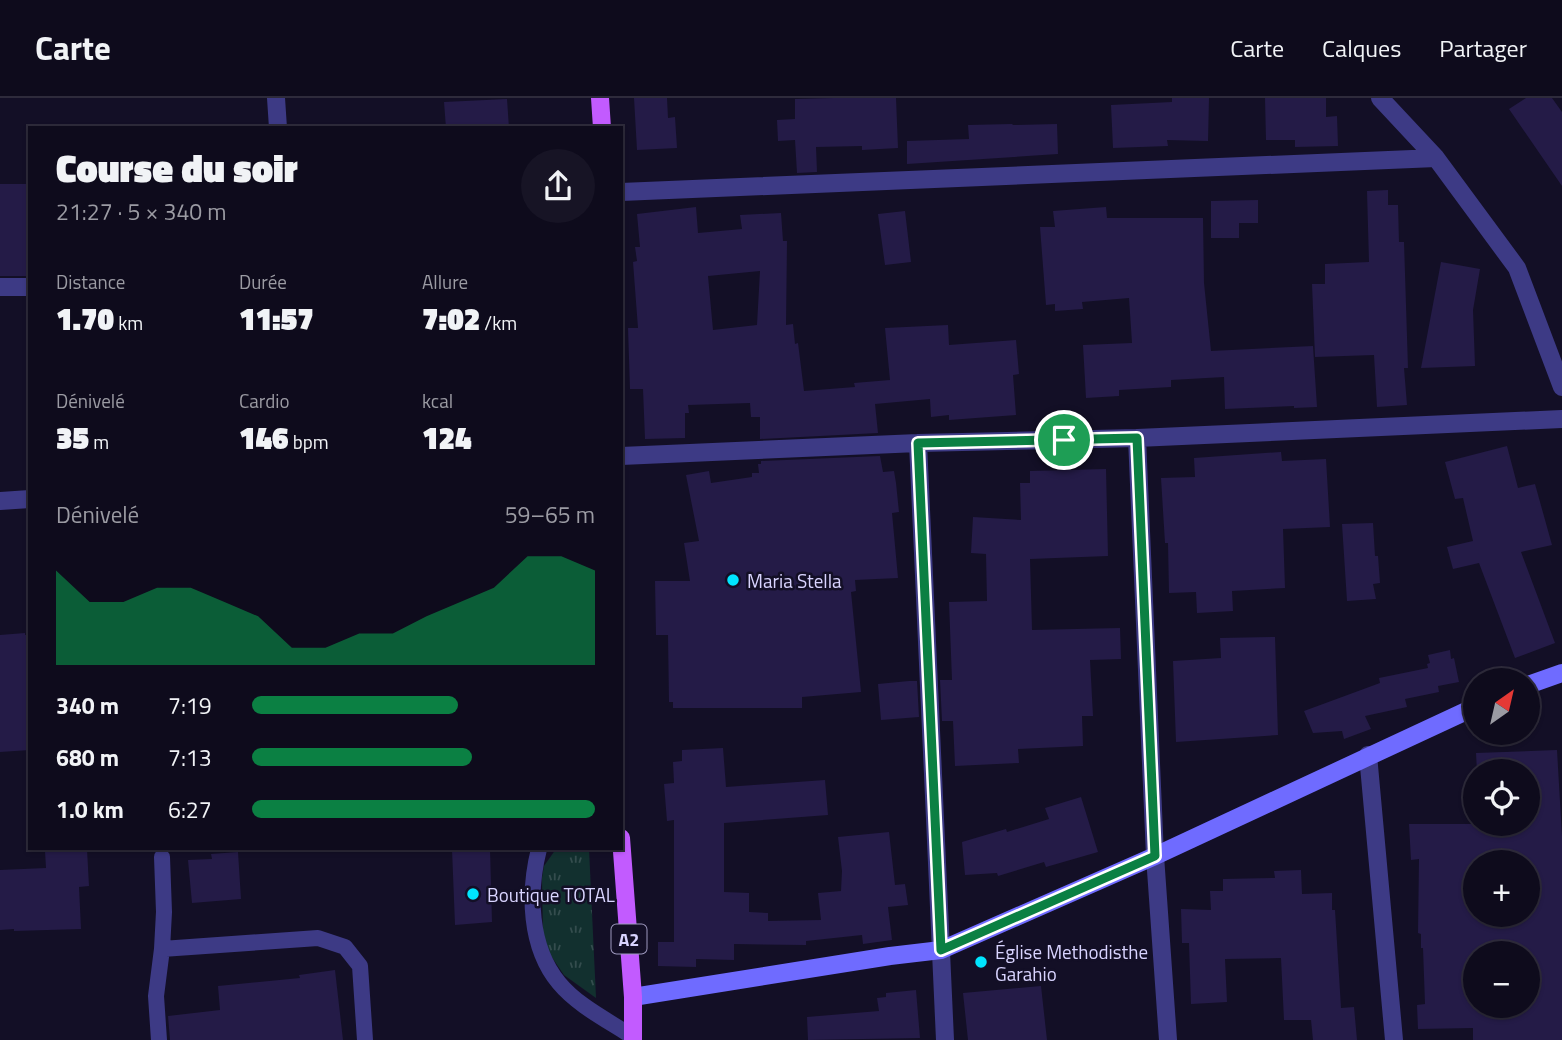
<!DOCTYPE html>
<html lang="fr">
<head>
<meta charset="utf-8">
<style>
  body { margin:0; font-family:"Titillium Web",sans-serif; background:#171425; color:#f1f3f6; height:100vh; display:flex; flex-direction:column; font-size:26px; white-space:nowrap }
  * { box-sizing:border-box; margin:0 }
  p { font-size:23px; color:#9b9ba3 }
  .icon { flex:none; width:38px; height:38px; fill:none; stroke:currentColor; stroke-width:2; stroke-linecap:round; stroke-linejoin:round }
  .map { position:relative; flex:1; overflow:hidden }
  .side { position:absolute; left:28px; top:28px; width:595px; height:724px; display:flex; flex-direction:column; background:#0e0b1c; border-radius:0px; box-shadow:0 2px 5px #0004,0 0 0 2px #2e2b3b }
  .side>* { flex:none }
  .needle { width:46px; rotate:34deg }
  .controls { position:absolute; left:1463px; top:570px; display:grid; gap:14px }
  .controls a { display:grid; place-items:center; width:77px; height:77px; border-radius:50%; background:#0e0b1c; box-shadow:0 2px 5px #0004,0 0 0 2px #2e2b3b; font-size:35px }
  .pin { position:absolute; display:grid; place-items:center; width:60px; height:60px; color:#fff; margin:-30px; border:4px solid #fff; border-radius:50%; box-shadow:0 2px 7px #0007 }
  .round { display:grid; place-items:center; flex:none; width:74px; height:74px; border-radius:37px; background:#171425 }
  .head { display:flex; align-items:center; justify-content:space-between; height:119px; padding:0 28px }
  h1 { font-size:38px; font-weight:800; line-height:52px }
  .metrics { display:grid; grid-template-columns:repeat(3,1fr); gap:10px; height:119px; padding:7px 28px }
  .metrics div { display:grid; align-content:center }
  .metrics b { font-size:30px; font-weight:800 }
  .metrics small { font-size:19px; font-weight:400 }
  .metrics p { font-size:19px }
  .chart { height:196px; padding:14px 28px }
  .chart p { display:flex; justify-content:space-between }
  .chart svg { width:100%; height:126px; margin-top:7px; fill:#0b8043; opacity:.7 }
  ul { padding:0 28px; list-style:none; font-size:23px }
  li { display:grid; grid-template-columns:112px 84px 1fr; align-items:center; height:52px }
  li i { height:18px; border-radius:9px; background:#0b8043 }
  header { display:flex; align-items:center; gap:42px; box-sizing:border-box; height:98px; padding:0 35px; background:#0e0b1c; border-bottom:2px solid #2e2b3b }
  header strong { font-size:33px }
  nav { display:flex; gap:38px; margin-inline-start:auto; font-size:24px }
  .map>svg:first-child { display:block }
  .grass { fill:url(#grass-tufts) }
  .building { fill:#241b47; fill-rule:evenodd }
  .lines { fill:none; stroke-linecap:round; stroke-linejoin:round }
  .lane { stroke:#3d3a85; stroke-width:16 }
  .street { stroke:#3d3a85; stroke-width:18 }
  .secondary { stroke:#6f6bff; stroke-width:18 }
  .primary { stroke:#c25bff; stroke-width:18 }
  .route-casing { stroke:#fff; stroke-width:14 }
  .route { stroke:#0b8043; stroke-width:9 }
  .poi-dot { fill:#00e5ff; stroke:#130f26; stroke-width:2.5 }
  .labels { text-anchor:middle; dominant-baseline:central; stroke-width:5; stroke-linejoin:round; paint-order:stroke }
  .shield { fill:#130f26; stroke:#9e99be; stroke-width:2 }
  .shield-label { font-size:18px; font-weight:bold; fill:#d9d4ff }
  .poi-label { font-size:19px; fill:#d9d4ff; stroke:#130f26; text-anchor:start }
</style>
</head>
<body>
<header>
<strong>Carte</strong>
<nav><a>Carte</a><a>Calques</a><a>Partager</a></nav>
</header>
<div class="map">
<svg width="1562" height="942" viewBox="0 0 1562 942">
  <defs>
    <pattern id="grass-tufts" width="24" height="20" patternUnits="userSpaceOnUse" patternTransform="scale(1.75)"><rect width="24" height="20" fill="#12302f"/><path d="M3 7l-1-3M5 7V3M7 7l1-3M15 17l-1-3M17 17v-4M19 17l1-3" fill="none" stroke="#344d4e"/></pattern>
  </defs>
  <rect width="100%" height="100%" fill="#130f26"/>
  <path class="grass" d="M556 751H589L596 900 564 877 547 852 543 837 542 780 544 768Z"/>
  <path class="building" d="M634 0H667L668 20 675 19 677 50 637 52Z
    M833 0H896L898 50 862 52V48L816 49 817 74 797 75 795 42 778 43 777 22 795 21V1Z
    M1172 0H1209L1208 43 1167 42 1168 48 1113 50 1111 7 1172 4Z
    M1265 0H1326V19L1337 18 1338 48 1295 49V42H1266Z
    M1526 0H1552L1562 14V88L1509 11Z
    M507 1 509 30H446L444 4Z
    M1012 26 1013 27 1057 26 1058 56 907 66V43L969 41 968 27Z
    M0 86H30V178H0Z
    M1388 92V107H1398L1399 144H1404L1408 270H1404L1407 307 1377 309 1374 257 1315 259 1312 186H1325V166L1369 164 1367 93Z
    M1258 102V125H1239V140H1211V103Z
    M696 109 698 135 742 131 740 117 781 115 783 143H787L786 227 793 226 795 246 798 245 804 293 855 289 854 285 890 282 885 230 948 227 949 247 1016 242 1019 276 1013 277 1016 317 949 322V317L931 319 930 301 875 306 878 335 760 341V319H751L750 305 688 307 689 315H685V340L645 341 643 291H630L628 230H638L633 164 637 163 635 149H640L637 116ZM760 173 757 227 713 232 708 178Z
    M1106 109 1107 120H1203L1204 185 1211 253 1313 248 1317 309 1294 310V308L1225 311 1224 279 1171 282V289L1119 292V298L1086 300 1083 247 1132 245 1129 200 1082 204 1083 211 1055 213V206L1046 207 1040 129H1055L1053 113Z
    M905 113 911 164 885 167 878 116Z
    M1441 164 1480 171 1473 212 1475 268 1421 270Z
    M1507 348 1518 390 1535 386 1552 447 1521 454 1555 545 1515 560 1479 465 1453 471 1447 449 1473 443 1463 400 1455 401 1445 364Z
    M1281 354 1282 363 1326 361 1330 429 1283 431 1285 490 1232 493 1233 513 1197 515 1196 494 1169 495 1168 445H1165L1161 380 1195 379 1194 360Z
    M880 358 883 374 894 373 896 385 899 414 892 415 898 480 855 482 856 493 851 494 861 594 802 599V610H673V604H669L668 537H656L655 483H690L684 445 699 443 686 377 709 373 711 385 752 379V375H759L758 366H761V363Z
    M1106 371 1108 458 1030 461 1032 532 1120 530 1121 561 1090 562 1093 618H1082L1083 648 1018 651 1019 665 955 668 953 623H942L940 582H952L949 504 987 503 986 456 971 455 973 419 1021 422 1020 385H1030V373Z
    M1373 425 1375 458H1378L1380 485 1373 486 1376 501 1347 503 1342 426Z
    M25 535V537H30V652L0 654V537Z
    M1275 539 1278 637 1176 644 1173 563 1221 560 1220 540Z
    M1450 552 1451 561 1454 560 1459 584 1438 588 1439 594 1405 601 1407 609 1365 618 1371 631 1344 641 1342 633 1313 635 1304 613 1380 585 1379 580 1428 570 1427 566 1430 565 1428 557Z
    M909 583H917L919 619 881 622 878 586Z
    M723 650 726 689 825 682 828 717 724 725V794L749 795V814L768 815V823L821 822 818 795 841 793 842 773 838 739 889 734 895 787 905 786 908 807 888 809 892 842 863 846 862 837 806 843V847L734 846V862L696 861V869L658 868V844H674V722L667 723 664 686 674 685 673 664 682 663V652Z
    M1557 652 1562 738V942H1473V930L1418 931 1417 907 1425 906 1423 850H1421V836L1418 835 1419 761 1411 762 1409 726H1528V674H1477L1476 655ZM1475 765H1528V817H1475ZM1528 853V908H1475V855Z
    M1081 699 1098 754 1046 769 1044 764 998 778 997 775 965 777 962 744 1006 731 1007 734 1049 721 1045 710Z
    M87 751 89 788 79 789 81 831 14 833V831L0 832V772L46 770 45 753Z
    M452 751H490L492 824 455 827Z
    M238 754 241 801 192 805 188 762 212 761 211 756Z
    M1301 772 1302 796 1332 795V812H1335L1341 910 1354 909 1357 942H1313L1311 922H1284L1281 860 1225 861 1227 904 1191 906 1189 845H1182L1181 811 1211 812 1210 793H1223V781L1275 780 1274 773Z
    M335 872 343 942H170L168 918 220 912 218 888 300 880 299 877Z
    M1041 888 1047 942H968L963 895Z
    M916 892 920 940 808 942 807 919 879 913 877 900 886 899V895Z"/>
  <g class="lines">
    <path class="lane" d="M539 751C528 794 529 849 559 885 578 908 609 923 633 939
      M162 851 318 840 345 849 360 868 365 942
      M159 942 156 898 162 851 164 814 162 759"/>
    <path class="street" d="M276 0 278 30
      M1380 0 1436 60 1517 170 1562 289
      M621 94 1436 60
      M0 189H30
      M1137 340 1155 758 1168 942
      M918 345 945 942
      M621 358 918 345 1137 340 1562 321
      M0 403 30 401
      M1368 657 1394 942"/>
    <path class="secondary" d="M1528 587 1562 575
      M633 899 890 858 941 852 1155 758 1475 609"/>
    <path class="primary" d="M600 0 602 30
      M621 740 633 899V942"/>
  </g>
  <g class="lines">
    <defs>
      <path id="route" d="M1137 340 1155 758 941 852 918 345Z"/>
    </defs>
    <use href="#route" class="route-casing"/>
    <use href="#route" class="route"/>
  </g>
  <g class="poi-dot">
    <circle cx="733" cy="482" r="7"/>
    <circle cx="473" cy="796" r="7"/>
    <circle cx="981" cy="864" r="7"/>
  </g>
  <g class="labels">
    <rect class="shield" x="611.5" y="826.5" width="35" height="29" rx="5"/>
    <g class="shield-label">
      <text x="629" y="841">A2</text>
    </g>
    <g class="poi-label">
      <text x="747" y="482">Maria Stella</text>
      <text x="487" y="796">Boutique TOTAL</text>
      <text x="995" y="853">Église Methodisthe<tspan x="995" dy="22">Garahio</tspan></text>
    </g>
  </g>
</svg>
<div class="controls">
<a><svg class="needle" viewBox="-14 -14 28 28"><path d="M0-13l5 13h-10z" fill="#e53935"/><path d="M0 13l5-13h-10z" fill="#9b9ba3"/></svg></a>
<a><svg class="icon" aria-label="locate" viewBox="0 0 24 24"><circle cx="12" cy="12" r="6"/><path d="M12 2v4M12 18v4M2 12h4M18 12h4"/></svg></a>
<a>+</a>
<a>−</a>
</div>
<div class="pin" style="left:1064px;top:342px;background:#1e9e55"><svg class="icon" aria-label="arrive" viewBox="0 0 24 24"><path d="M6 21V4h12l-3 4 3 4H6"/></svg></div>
<section class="side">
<div class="head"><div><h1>Course du soir</h1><p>21:27 · 5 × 340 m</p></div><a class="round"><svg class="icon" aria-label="share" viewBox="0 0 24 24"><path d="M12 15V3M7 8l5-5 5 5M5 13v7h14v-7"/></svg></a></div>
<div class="metrics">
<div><p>Distance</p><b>1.70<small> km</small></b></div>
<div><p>Durée</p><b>11:57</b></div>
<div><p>Allure</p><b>7:02<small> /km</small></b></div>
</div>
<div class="metrics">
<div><p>Dénivelé</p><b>35<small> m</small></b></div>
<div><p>Cardio</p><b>146<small> bpm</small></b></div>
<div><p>kcal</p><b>124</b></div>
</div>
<div class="chart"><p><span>Dénivelé</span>59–65 m</p>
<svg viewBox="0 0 160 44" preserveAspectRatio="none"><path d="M0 44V11L10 22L20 22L30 17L40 17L50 22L60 27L70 38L80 38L90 33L100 33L110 27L120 22L130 17L140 6L150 6L160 11V44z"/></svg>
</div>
<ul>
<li><b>340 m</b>7:19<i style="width:60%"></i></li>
<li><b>680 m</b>7:13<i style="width:64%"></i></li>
<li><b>1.0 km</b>6:27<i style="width:100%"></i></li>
</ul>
</section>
</div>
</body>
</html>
